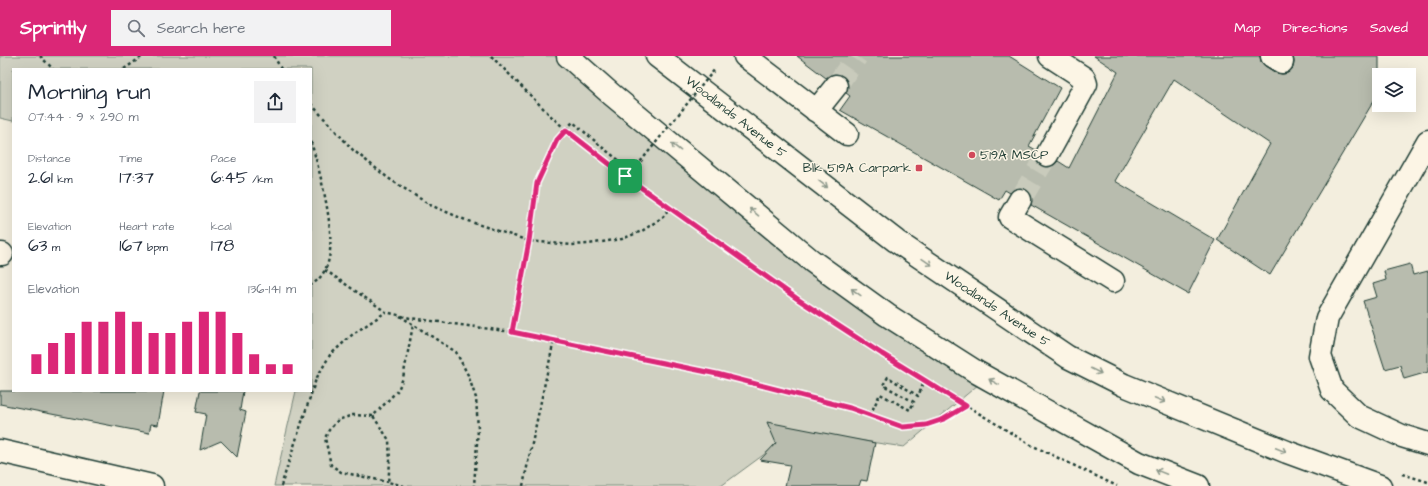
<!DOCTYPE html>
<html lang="en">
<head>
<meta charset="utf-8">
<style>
  body { margin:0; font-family:"Architects Daughter",sans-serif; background:#f2f2f3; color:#1f2937; height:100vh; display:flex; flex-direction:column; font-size:15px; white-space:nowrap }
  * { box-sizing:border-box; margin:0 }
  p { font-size:13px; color:#747a83 }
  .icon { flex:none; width:22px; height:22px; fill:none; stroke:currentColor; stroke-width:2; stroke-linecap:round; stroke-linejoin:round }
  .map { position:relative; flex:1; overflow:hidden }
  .sheet { position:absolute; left:12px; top:12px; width:300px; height:324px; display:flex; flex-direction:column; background:#fff; border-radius:0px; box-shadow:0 4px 16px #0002 }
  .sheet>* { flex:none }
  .tools { position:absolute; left:1372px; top:12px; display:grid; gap:8px }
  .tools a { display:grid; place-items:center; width:44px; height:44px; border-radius:0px; background:#fff; box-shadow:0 4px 16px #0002; font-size:20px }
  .pin { position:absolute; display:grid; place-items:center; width:34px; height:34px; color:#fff; margin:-17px; border-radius:8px; box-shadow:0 2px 6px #0006 }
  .round { display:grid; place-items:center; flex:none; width:42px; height:42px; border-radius:0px; background:#f2f2f3 }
  .headline { display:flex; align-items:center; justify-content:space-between; height:68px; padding:0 16px }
  h1 { font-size:22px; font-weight:600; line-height:30px }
  .figures { display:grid; grid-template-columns:repeat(3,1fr); gap:6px; height:68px; padding:4px 16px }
  .figures div { display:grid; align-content:center }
  .figures b { font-size:17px; font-weight:600 }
  .figures small { font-size:11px; font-weight:400 }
  .figures p { font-size:11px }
  .chart { height:112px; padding:8px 16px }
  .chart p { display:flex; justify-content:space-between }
  .chart svg { width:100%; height:72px; margin-top:4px; stroke:#db2777; stroke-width:6 }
  header { display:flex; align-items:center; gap:24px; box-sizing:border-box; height:56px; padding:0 20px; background:#db2777; color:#fff }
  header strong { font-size:19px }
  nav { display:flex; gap:22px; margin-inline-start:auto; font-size:14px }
  .search { width:280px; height:36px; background:#f2f2f3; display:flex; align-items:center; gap:10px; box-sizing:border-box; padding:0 14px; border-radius:0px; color:#747a83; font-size:15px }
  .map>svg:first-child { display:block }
  .green { fill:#d0d1c2; stroke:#78877b }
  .building { fill:#b8bcae; stroke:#1f3d34 }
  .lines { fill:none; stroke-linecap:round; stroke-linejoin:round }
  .minor-tunnel { stroke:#c9cbbc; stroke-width:22; stroke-dasharray:22 11; stroke-linecap:butt }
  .minor-casing { stroke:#1f3d34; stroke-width:25 }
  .major-casing { stroke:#1f3d34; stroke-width:25 }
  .path { stroke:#1f3d34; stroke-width:2.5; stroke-dasharray:3 3; stroke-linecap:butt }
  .minor { stroke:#fcf5e5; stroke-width:22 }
  .major { stroke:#fcf5e5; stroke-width:22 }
  .path-bridge { stroke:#1f3d34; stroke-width:2.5; stroke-dasharray:3 3; stroke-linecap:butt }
  .oneway { stroke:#8e998c }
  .route-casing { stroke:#fff; stroke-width:8 }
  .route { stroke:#db2777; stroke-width:5 }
  .poi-dot { fill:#d1495b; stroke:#fcf5e5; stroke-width:1.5 }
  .labels { text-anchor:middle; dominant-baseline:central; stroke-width:3; stroke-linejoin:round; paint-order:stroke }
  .street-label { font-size:13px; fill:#1f3d34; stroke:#fcf5e5 }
  .poi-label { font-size:13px; fill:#1f3d34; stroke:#fcf5e5; text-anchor:start }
</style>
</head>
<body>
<header>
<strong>Sprintly</strong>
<div class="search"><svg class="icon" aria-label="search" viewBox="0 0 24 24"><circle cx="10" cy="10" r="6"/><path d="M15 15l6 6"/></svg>Search here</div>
<nav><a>Map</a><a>Directions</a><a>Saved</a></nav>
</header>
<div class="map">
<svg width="1428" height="430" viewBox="0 0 1428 430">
  <rect width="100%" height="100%" fill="#f3eede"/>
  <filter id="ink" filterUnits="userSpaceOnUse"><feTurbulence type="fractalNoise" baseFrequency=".025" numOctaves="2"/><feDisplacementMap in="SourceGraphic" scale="8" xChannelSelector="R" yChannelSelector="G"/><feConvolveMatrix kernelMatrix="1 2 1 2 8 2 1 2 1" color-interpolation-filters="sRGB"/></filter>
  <g filter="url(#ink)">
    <path class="green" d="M0 0H567L706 116 985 323 904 391 796 375 721 430H274L296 335H311V13H13V65L0 62Z"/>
    <path class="building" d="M797 0H1009L1060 32 1029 90 1036 94 1035 100 1037 106 1041 110 1047 111 1053 110 1058 105 1069 112 1118 16 1094 0H1260L1261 6 1265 10 1276 17 1282 18 1288 17 1293 12 1294 6 1293 0H1379V36L1270 219 1217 184 1270 88 1174 23 1115 125 1215 184 1188 238 1031 149 1032 144 1031 138 1026 133 1020 132 1014 133 1010 137 1005 134 999 144 840 54 850 40 846 37 848 31V26L844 21 837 18H832L826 22Z
      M1410 208 1413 219 1428 215V316L1404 323 1400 309 1385 313 1363 245 1377 241 1373 228 1386 224 1384 215Z
      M0 335H164L158 369 151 368 149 377 0 348Z
      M200 335H243L240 354 246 356 237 401 221 385 200 394 206 358 196 356Z
      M767 366 875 387 867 425 861 424 859 430H785L790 409 760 404 776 387Z"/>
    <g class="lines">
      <path class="minor-tunnel" d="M836 30 857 0
        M1020 144 1047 99"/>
      <defs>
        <path id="minor" d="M745 0 847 78
          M1272 0 1282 6
          M816 55 836 30
          M1428 85 1327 262 1320 300 1332 334 1359 360 1402 380 1428 388
          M1047 99 1086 28 1084 22 1050 0
          M1020 144 1010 161 1113 225
          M0 198H2
          M0 395 152 430"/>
        <path id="major" d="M568 0 611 38 812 205 887 259 978 317 1139 407 1198 430
          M657 0 896 185 1068 301 1124 329 1287 396 1380 430"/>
      </defs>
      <use href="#minor" class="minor-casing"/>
      <use href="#major" class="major-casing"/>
      <path class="path" d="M40 0 53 13
        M274 0 281 13
        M491 0 553 62 573 80 625 120 799 244 882 298 1029 388 1117 430
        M124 13 143 0
        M311 48 353 94 388 122 430 149 468 165 529 185 572 189 588 188 622 183 642 175 663 161 670 151
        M566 73 573 66 603 92 633 115
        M311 86C320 116 335 172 329 202 327 213 321 223 311 229
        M325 214 386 256 410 262 512 276 717 318 850 352 903 371 927 369 944 363 966 350
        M400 260 456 296 468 319 476 342 478 373 474 430
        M512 276 529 185 537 127 557 84 566 74
        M870 359 880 338 910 354 914 346 883 329 888 321 918 340 925 324
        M373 360 353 359 338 364 329 374 325 382 331 409 341 416 388 426
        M1402 418 1428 426
        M281 430 316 323 330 299 353 278 386 256
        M404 430 388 426 390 407 389 384 373 360 398 334 403 322 413 269
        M523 430 554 284"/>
      <use href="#minor" class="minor"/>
      <use href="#major" class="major"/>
      <path class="path-bridge" d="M633 115 715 13"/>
    </g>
    <defs><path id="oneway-shaft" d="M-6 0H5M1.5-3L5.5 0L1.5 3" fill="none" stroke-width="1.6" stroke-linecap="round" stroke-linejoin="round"/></defs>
    <g class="oneway">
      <use href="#oneway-shaft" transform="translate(676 91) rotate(-141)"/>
      <use href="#oneway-shaft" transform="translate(823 128) rotate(38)"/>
      <use href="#oneway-shaft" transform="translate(754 156) rotate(-140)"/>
      <use href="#oneway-shaft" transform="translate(927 206) rotate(34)"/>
      <use href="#oneway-shaft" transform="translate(856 236) rotate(-144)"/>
      <use href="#oneway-shaft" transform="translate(1096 315) rotate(26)"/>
      <use href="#oneway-shaft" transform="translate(994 326) rotate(-151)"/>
      <use href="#oneway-shaft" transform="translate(1160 344) rotate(22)"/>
      <use href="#oneway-shaft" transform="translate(1281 394) rotate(22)"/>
      <use href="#oneway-shaft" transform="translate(1161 416) rotate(-158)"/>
    </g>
  </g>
  <g class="lines" filter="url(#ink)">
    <defs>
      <path id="route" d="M566 74 625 120 799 244 882 298 966 350 944 363 926 369 903 371 850 352 717 318 512 276 529 185 537 127 557 84Z"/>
    </defs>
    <use href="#route" class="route-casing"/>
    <use href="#route" class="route"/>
  </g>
  <g class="poi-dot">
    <circle cx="972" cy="99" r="4"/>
    <rect x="915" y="108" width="8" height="8" rx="2"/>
  </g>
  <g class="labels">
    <g class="street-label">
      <text transform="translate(736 61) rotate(38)">Woodlands Avenue 5</text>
      <text transform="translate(997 253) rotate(34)">Woodlands Avenue 5</text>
    </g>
    <g class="poi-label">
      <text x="980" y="99">519A MSCP</text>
      <text x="911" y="112" text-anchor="end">Blk 519A Carpark</text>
    </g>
  </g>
</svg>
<div class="tools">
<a><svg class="icon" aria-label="layers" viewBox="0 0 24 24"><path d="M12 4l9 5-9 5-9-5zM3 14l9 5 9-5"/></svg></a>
</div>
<div class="pin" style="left:625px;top:120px;background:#1e9e55"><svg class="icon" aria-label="arrive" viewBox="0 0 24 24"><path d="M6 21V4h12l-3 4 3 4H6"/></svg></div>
<section class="sheet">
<div class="headline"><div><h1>Morning run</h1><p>07:44 · 9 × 290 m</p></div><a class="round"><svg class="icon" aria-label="share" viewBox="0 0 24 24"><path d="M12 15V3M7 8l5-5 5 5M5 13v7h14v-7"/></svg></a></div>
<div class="figures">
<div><p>Distance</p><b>2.61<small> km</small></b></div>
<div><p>Time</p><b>17:37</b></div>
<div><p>Pace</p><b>6:45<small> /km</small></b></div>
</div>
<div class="figures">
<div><p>Elevation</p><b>63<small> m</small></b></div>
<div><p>Heart rate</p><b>167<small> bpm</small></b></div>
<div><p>kcal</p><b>178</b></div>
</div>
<div class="chart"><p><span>Elevation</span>136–141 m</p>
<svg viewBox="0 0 160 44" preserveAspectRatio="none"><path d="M5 44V32M15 44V25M25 44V19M35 44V12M45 44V12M55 44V6M65 44V12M75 44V19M85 44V19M95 44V12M105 44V6M115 44V6M125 44V19M135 44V32M145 44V38M155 44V38"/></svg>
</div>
</section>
</div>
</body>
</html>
